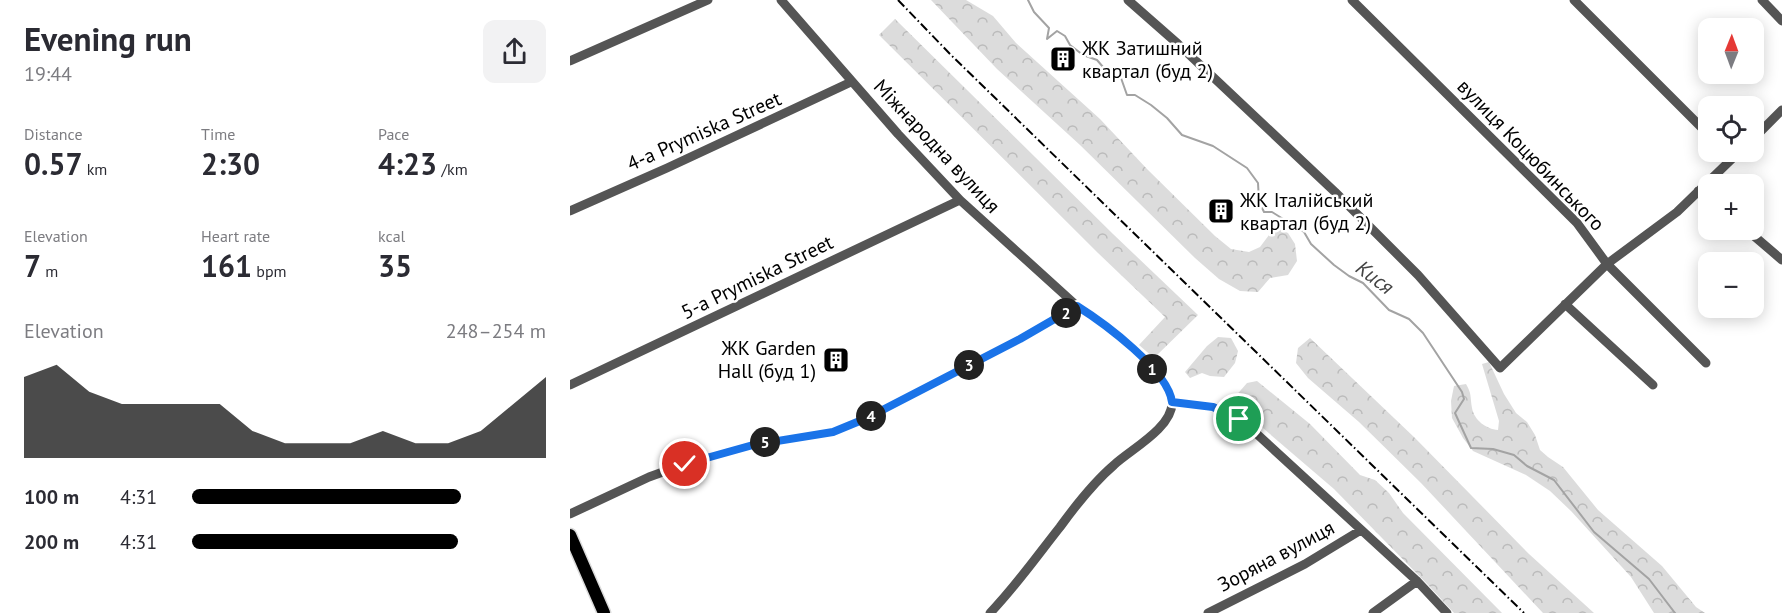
<!DOCTYPE html>
<html lang="en">
<head>
<meta charset="utf-8">
<style>
  body { margin:0; font-family:"PT Sans",sans-serif; background:#f2f2f3; color:#2b2b33; height:100vh; display:flex; flex-direction:column; font-size:22px; white-space:nowrap }
  * { box-sizing:border-box; margin:0 }
  p { font-size:20px; color:#7c7c81 }
  .icon { flex:none; width:33px; height:33px; fill:none; stroke:currentColor; stroke-width:2; stroke-linecap:round; stroke-linejoin:round }
  .map { position:relative; flex:1; overflow:hidden }
  .side { display:flex; flex-direction:column; background:#fff; width:570px }
  .side>* { flex:none }
  .needle { width:39px; rotate:1deg }
  .buttons { position:absolute; left:1128px; top:18px; display:grid; gap:12px }
  .buttons a { display:grid; place-items:center; width:66px; height:66px; border-radius:12px; background:#fff; box-shadow:0 3px 15px #0003; font-size:30px }
  .pin { position:absolute; display:grid; place-items:center; width:51px; height:51px; color:#fff; margin:-26px; border:3px solid #fff; border-radius:50%; box-shadow:0 2px 6px #0007 }
  .km { position:absolute; width:30px; height:30px; margin:-15px; border-radius:50%; background:#222; color:#fff; font-size:16px; line-height:30px; text-align:center }
  .round { display:grid; place-items:center; flex:none; width:63px; height:63px; border-radius:12px; background:#f2f2f3 }
  .overview { display:flex; align-items:center; justify-content:space-between; height:102px; padding:0 24px }
  h1 { font-size:33px; font-weight:600; line-height:45px }
  .figures { display:grid; grid-template-columns:repeat(3,1fr); gap:9px; height:102px; padding:6px 24px }
  .figures div { display:grid; align-content:center }
  .figures b { font-size:30px; font-weight:600 }
  .figures small { font-size:16px; font-weight:400 }
  .figures p { font-size:16px }
  .chart { height:168px; padding:12px 24px }
  .chart p { display:flex; justify-content:space-between }
  .chart svg { width:100%; height:108px; margin-top:6px; fill:#000; opacity:.7 }
  ul { padding:0 24px; list-style:none; font-size:20px }
  li { display:grid; grid-template-columns:96px 72px 1fr; align-items:center; height:45px }
  li i { height:15px; border-radius:8px; background:#000 }
  main { display:flex; flex:1; min-height:0 }
  .map>svg:first-child { display:block }
  .forest { fill:url(#forest-crowns) }
  .lines { fill:none; stroke-linecap:round; stroke-linejoin:round }
  .stream { stroke:#a3a3a3; stroke-width:2 }
  .major-casing { stroke:#dbdbdb; stroke-width:15 }
  .minor { stroke:#555; stroke-width:9 }
  .major { stroke:#000; stroke-width:12 }
  .rail { stroke:#000; stroke-width:2; stroke-dasharray:9 3 1.5 3; stroke-linecap:butt }
  .route-casing { stroke:#fff; stroke-width:12 }
  .route { stroke:#1a73e8; stroke-width:8 }
  .labels { text-anchor:middle; dominant-baseline:central; stroke-width:5; stroke-linejoin:round; paint-order:stroke }
  .poi-label { font-size:20px; fill:#000; stroke:#fff; text-anchor:start }
  .street-label { font-size:20px; fill:#000; stroke:#fff }
  .water-label { font-size:21px; font-style:italic; fill:#444; stroke:#fff }
</style>
</head>
<body>
<main>
<section class="side">
<div class="overview"><div><h1>Evening run</h1><p>19:44</p></div><a class="round"><svg class="icon" aria-label="share" viewBox="0 0 24 24"><path d="M12 15V3M7 8l5-5 5 5M5 13v7h14v-7"/></svg></a></div>
<div class="figures">
<div><p>Distance</p><b>0.57<small> km</small></b></div>
<div><p>Time</p><b>2:30</b></div>
<div><p>Pace</p><b>4:23<small> /km</small></b></div>
</div>
<div class="figures">
<div><p>Elevation</p><b>7<small> m</small></b></div>
<div><p>Heart rate</p><b>161<small> bpm</small></b></div>
<div><p>kcal</p><b>35</b></div>
</div>
<div class="chart"><p><span>Elevation</span>248–254 m</p>
<svg viewBox="0 0 160 44" preserveAspectRatio="none"><path d="M0 44V11L10 6L20 17L30 22L40 22L50 22L60 22L70 33L80 38L90 38L100 38L110 33L120 38L130 38L140 33L150 22L160 11V44z"/></svg>
</div>
<ul>
<li><b>100 m</b>4:31<i style="width:76%"></i></li>
<li><b>200 m</b>4:31<i style="width:75%"></i></li>
</ul>
</section>
<div class="map">
<svg width="1212" height="613" viewBox="0 0 1212 613">
  <defs>
    <pattern id="forest-crowns" width="20" height="18" patternUnits="userSpaceOnUse" patternTransform="scale(1.5)"><rect width="20" height="18" fill="#dcdcdc"/><path d="M2 6a3 3 0 1 1 6 0M12 15a3 3 0 1 1 6 0" fill="none" stroke="#bbb"/></pattern>
  </defs>
  <rect width="100%" height="100%" fill="#fff"/>
  <path class="forest" d="M361 0H396L423 16 446 43 530 119 577 169 645 236 661 249 679 252 690 247 699 235 707 228 718 233 725 244 727 261 718 275 700 278 688 292 670 291 649 279 625 258 510 145 427 69Z
    M325 19 543 234 628 315 584 358 569 345 595 317 528 253 309 35Z
    M648 337 661 338 668 351 665 363 654 377 640 376 632 373 620 378 615 372 637 346Z
    M740 338 845 438 959 554 1024 613H973L851 483 789 422 738 378 726 363 728 348Z
    M919 362 934 394 946 413 957 422 965 435 970 450 978 457 993 467 1028 510 1092 566 1126 607 1135 613H1084L1061 577 1001 511 980 491 956 475 903 451 893 438 882 418 881 401 884 386 896 384C902 394 900 397 902 408 904 420 916 429 928 430L929 421 912 364Z
    M687 381 740 424 790 475 805 480 819 493 833 513 932 613H884L860 587 764 489 666 405 664 398 677 383Z"/>
  <g class="lines">
    <path class="stream" d="M458 0 464 12 479 28 477 39 487 31 495 36 500 45 513 55 527 60 533 67 542 71 551 78 557 95H565L581 105 597 118 612 135 643 146 677 168 688 183 689 201 694 212H702L734 232 741 244 764 265 779 276 793 283 819 310 839 319 853 333 892 392 894 399 885 413 901 448 923 449 944 455 957 466 984 480 1024 532 1079 579 1105 613"/>
    <defs>
      <path id="major" d="M0 535 34 613"/>
    </defs>
    <use href="#major" class="major-casing"/>
    <path class="minor" d="M211 0 328 134 390 200 507 306C531 321 602 374 602 403 602 428 560 450 544 465 523 483 506 505 490 527 467 556 446 586 420 613
      M558 0 608 44 765 192 848 275 930 368 1037 264 1107 212 1169 152
      M782 0 1007 223 1037 264 1136 363
      M1004 0 1138 134
      M1192 0 1212 21
      M0 61 138 0
      M1184 138 1212 110
      M1128 191 1138 199
      M0 211 97 168 281 82
      M1177 230 1212 260
      M995 304 1083 385
      M0 385 390 200
      M602 402C632 405 650 406 676 424L847 581 877 613
      M0 514 79 477 115 464 183 445 263 432 297 419 450 339 507 306
      M638 613 735 564 791 530
      M803 613 847 581"/>
    <use href="#major" class="major"/>
    <path class="rail" d="M328 0 380 54 954 613"/>
  </g>
  <g class="lines">
    <defs>
      <path id="route" d="M115 464 183 445 263 432 297 418 450 339 507 306C534 323 598 370 602 402L643 407 669 419"/>
    </defs>
    <use href="#route" class="route-casing"/>
    <use href="#route" class="route"/>
  </g>
  <defs>
    <symbol id="building-square" viewBox="-11 -11 22 22"><rect x="-9" y="-9" width="18" height="18" rx="4" fill="#000" stroke="#fff"/><path d="M-4-6H4V6H1V3H-1V6H-4ZM-2.5-4.3h1.7v1.8h-1.7ZM.8-4.3h1.7v1.8H.8ZM-2.5-1h1.7V.8h-1.7ZM.8-1h1.7V.8H.8Z" fill="#fff"/></symbol>
  </defs>
  <g fill-rule="evenodd">
    <use href="#building-square" x="478" y="44" width="30" height="30"/>
    <use href="#building-square" x="636" y="196" width="30" height="30"/>
    <use href="#building-square" x="251" y="345" width="30" height="30"/>
  </g>
  <g class="labels">
    <g class="poi-label">
      <text x="512" y="48">ЖК Затишний<tspan x="512" dy="23">квартал (буд 2)</tspan></text>
      <text x="670" y="200">ЖК Італійський<tspan x="670" dy="23">квартал (буд 2)</tspan></text>
      <text x="246" y="348" text-anchor="end">ЖК Garden<tspan x="246" dy="23">Hall (буд 1)</tspan></text>
    </g>
    <g class="street-label">
      <text transform="translate(134 131) rotate(-24)">4-a Prymiska Street</text>
      <text transform="translate(367 146) rotate(47)">Міжнародна вулиця</text>
      <text transform="translate(961 155) rotate(46)">вулиця Коцюбинського</text>
      <text transform="translate(187 277) rotate(-26)">5-a Prymiska Street</text>
      <text transform="translate(706 556) rotate(-28)">Зоряна вулиця</text>
    </g>
    <g class="water-label">
      <text transform="translate(805 277) rotate(37)">Кися</text>
    </g>
  </g>
</svg>
<div class="buttons">
<a><svg class="needle" viewBox="-14 -14 28 28"><path d="M0-13l5 13h-10z" fill="#e53935"/><path d="M0 13l5-13h-10z" fill="#7c7c81"/></svg></a>
<a><svg class="icon" aria-label="locate" viewBox="0 0 24 24"><circle cx="12" cy="12" r="6"/><path d="M12 2v4M12 18v4M2 12h4M18 12h4"/></svg></a>
<a>+</a>
<a>−</a>
</div>
<div class="pin" style="left:669px;top:419px;background:#1e9e55"><svg class="icon" aria-label="arrive" viewBox="0 0 24 24"><path d="M6 21V4h12l-3 4 3 4H6"/></svg></div>
<div class="pin" style="left:115px;top:464px;background:#d93025"><svg class="icon" aria-label="check" viewBox="0 0 24 24"><path d="M5 12l5 5 9-10"/></svg></div>
<b class="km" style="left:582px;top:369px">1</b>
<b class="km" style="left:496px;top:313px">2</b>
<b class="km" style="left:399px;top:365px">3</b>
<b class="km" style="left:301px;top:416px">4</b>
<b class="km" style="left:195px;top:442px">5</b>
</div>
</main>
</body>
</html>
